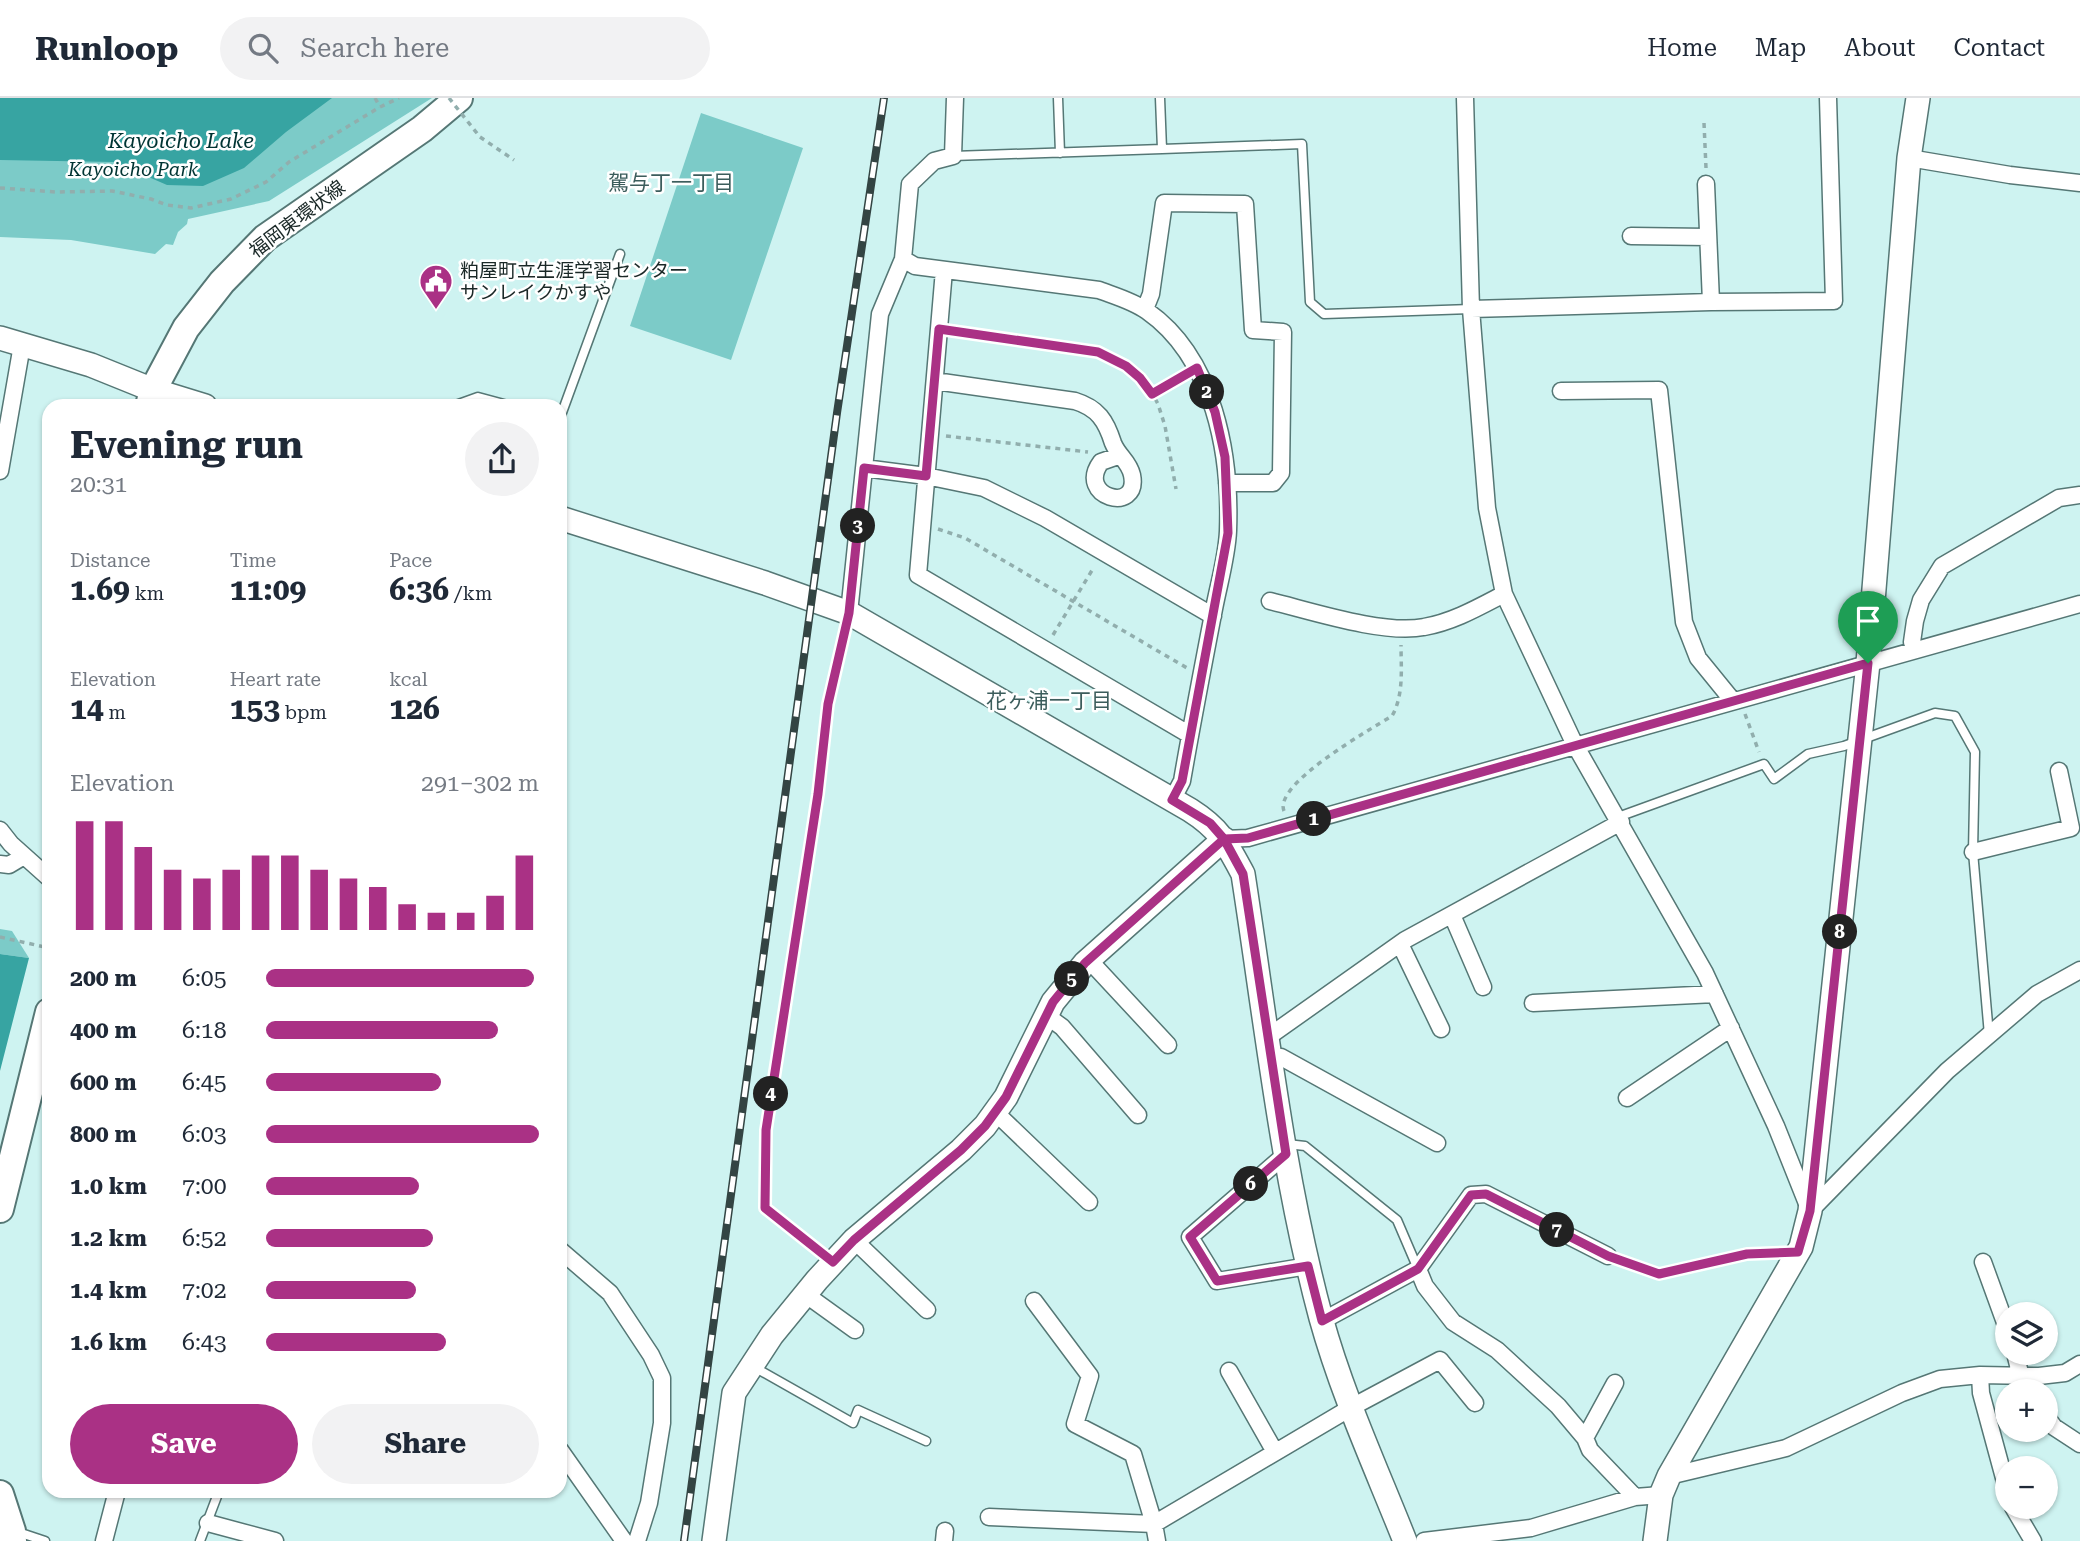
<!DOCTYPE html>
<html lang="en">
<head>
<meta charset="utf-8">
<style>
  body { margin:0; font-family:"Roboto Serif","Noto Sans JP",serif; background:#f2f2f3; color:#1f2937; height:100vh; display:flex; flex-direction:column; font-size:26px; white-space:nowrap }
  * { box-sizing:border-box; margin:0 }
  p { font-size:23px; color:#747a83 }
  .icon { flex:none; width:38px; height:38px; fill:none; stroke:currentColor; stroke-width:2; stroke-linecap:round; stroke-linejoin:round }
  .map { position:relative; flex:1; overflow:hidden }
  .panel { position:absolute; left:42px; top:301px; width:525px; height:1099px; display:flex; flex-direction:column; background:#fff; border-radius:21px; box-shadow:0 2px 5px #0004 }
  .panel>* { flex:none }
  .tools { position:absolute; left:1995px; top:1204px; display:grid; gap:14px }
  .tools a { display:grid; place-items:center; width:63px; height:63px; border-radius:50%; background:#fff; box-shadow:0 2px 5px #0004; font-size:35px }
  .pin { position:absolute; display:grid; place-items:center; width:60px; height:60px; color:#fff; margin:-72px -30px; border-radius:50% 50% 50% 0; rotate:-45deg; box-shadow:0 0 7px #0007 }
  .pin .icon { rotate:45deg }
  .km { position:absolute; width:35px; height:35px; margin:-18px; border-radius:50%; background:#222; color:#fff; font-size:19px; line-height:35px; text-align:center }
  .round { display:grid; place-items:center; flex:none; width:74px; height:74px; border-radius:37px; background:#f2f2f3 }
  .headline { display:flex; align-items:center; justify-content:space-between; height:119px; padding:0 28px }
  h1 { font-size:38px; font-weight:700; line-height:52px }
  .metrics { display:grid; grid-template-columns:repeat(3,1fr); gap:10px; height:119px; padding:7px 28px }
  .metrics div { display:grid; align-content:center }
  .metrics b { font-size:30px; font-weight:700 }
  .metrics small { font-size:19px; font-weight:400 }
  .metrics p { font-size:19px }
  .chart { height:196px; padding:14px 28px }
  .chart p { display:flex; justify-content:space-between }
  .chart svg { width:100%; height:126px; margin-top:7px; stroke:#aa3185; stroke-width:6 }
  .action { display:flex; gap:14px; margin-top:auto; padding:14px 28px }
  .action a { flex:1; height:80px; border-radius:42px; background:#aa3185; color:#fff; font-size:28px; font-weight:700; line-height:80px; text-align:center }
  .action a+a { background:#f2f2f3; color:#1f2937 }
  ul { padding:0 28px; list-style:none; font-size:23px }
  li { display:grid; grid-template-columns:112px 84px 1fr; align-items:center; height:52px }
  li i { height:18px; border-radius:9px; background:#aa3185 }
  header { display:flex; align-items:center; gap:42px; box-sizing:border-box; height:98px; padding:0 35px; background:#fff; border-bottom:2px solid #e0e1e3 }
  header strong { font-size:33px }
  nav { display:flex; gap:38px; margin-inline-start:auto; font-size:24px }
  .search { width:490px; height:63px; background:#f2f2f3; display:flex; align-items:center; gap:18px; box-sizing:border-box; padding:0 24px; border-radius:38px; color:#747a83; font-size:26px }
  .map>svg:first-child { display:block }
  .green { fill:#7ccbc8 }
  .water { fill:#37a4a2 }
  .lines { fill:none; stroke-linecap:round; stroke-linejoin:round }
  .lane-casing { stroke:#557775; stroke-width:11 }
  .street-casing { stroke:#557775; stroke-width:19 }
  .secondary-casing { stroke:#557775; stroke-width:26 }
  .primary-casing { stroke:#557775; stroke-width:30 }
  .path { stroke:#91aead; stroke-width:3.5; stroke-dasharray:5 5; stroke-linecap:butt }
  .lane { stroke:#fff; stroke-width:8 }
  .street { stroke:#fff; stroke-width:16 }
  .secondary { stroke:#fff; stroke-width:23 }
  .primary { stroke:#fff; stroke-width:26 }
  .rail-casing { stroke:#334443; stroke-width:8 }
  .rail { stroke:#fff; stroke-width:5; stroke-dasharray:16; stroke-linecap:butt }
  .path-bridge { stroke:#91aead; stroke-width:3.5; stroke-dasharray:5 5; stroke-linecap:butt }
  .route-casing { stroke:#fff; stroke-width:14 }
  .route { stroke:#aa3185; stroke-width:9 }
  .labels { text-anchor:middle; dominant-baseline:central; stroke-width:5; stroke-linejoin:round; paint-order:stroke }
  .park-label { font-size:19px; font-style:italic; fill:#003433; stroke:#fff }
  .street-label { font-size:19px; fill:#1a2827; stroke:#fff }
  .poi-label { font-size:19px; fill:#1a2827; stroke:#fff; text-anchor:start }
  .water-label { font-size:21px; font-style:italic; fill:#003433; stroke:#fff }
  .neighbourhood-label { font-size:21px; fill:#3c5d5c; stroke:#fff }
</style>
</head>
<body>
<header>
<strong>Runloop</strong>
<div class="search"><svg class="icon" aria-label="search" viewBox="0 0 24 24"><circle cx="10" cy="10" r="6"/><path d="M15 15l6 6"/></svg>Search here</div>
<nav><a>Home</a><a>Map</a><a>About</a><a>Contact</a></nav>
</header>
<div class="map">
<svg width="2080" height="1443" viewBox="0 0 2080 1443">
  <rect width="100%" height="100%" fill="#cef3f1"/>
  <path class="green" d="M0 0H432L269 103 188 121 187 126 178 134 173 147 166 146 155 156 71 142 0 139Z
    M701 15 803 50 731 262 630 228Z
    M0 831 12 833 29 860 0 856Z"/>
  <path class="water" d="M0 0H332L286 34 244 70 203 88 167 87 114 64 0 62Z
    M0 856 29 860 0 973Z"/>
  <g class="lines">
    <defs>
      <path id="lane" d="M1058 0 1060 55
        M1162 51 1302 46 1310 204 1324 216 1471 211
        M953 58 1162 51 1160 0
        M453 308 478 299 511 308
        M560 320 620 156
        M1618 719 1764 666 1774 681 1808 656 1844 648 1935 615 1955 618 1975 654 1973 754 1989 937
        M1287 1046 1305 1048 1397 1122 1418 1171
        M754 1269 853 1325 858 1312 926 1343
        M18 1434 45 1443
        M200 1443 219 1393"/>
      <path id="street" d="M1465 0 1471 211 1487 410 1504 496 1575 647 1705 875 1776 1028 1810 1113 1947 973 2037 896 2080 872
        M1909 60 2010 77 2080 85
        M1706 86 1711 204
        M1631 138 1708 139
        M903 161 915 168 1099 192C1115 198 1133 203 1147 213 1214 260 1231 356 1228 433 1227 458 1219 485 1214 511 1203 568 1192 625 1182 683L1172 702
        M944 172 918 477 1190 637
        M1145 211 1151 196 1164 105 1245 106 1253 232 1283 234 1281 375 1273 385H1227
        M1471 211 1711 204 1834 203 1828 0
        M935 283 1075 303C1098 310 1106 323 1113 345 1118 358 1129 363 1132 377 1140 417 1075 399 1101 364L1118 358
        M1561 293 1659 292 1684 524 1698 560 1733 603
        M864 370 926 378 984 390 1045 420 1213 518
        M0 373 22 247
        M1270 503C1311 513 1384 537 1424 529 1453 524 1479 509 1504 496
        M849 515 880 216 903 161 910 86 934 63 953 58 955 0
        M1915 552 1912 544 1915 523 1921 502 1942 468 2059 400 2080 397
        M0 732 11 746 49 780
        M1224 741 1248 740 2080 506
        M1973 754 2071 730 2059 673
        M0 766 9 767 24 758
        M1452 817 1483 889
        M1400 846 1441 931
        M1089 862 1168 947
        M1533 905 1715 896
        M1047 918 1062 929 1138 1017
        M1268 939 1405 842 1621 724
        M1271 960 1281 959 1437 1045
        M1627 1000 1731 930
        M995 1014 1089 1104
        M1286 1056 1190 1139 1217 1183 1308 1168
        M854 1142 927 1212
        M560 1152 610 1195 651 1257 662 1280V1325L649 1405 637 1443
        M1983 1164 2007 1230
        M1418 1171 1425 1188 1453 1224 1497 1252 1558 1308 1585 1340 1590 1352 1635 1399
        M805 1196 855 1232
        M1034 1203 1090 1278 1075 1326 1133 1356 1154 1426 1157 1443
        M1322 1223 1418 1171 1471 1097 1486 1096 1608 1158
        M2015 1255 2023 1287 2027 1293
        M1229 1273 1275 1354
        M1980 1277 1981 1295 2007 1391
        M2046 1318 2054 1329 2080 1346
        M1585 1340 1615 1285
        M560 1352 624 1443
        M1669 1378 1786 1350 1902 1295 1940 1281 1980 1277 2039 1278 2065 1275 2080 1266
        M2013 1409 2033 1443
        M989 1419 1154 1426 1352 1309 1440 1262 1475 1305
        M208 1425 275 1443
        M104 1443 117 1393
        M944 1443 945 1433
        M1424 1443 1531 1430 1635 1399 1661 1397"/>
      <path id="secondary" d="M0 240 91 267 153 292 205 308
        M560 420 765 485 849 515 1190 712C1220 731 1227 746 1243 776 1266 924 1282 1075 1321 1220 1342 1296 1376 1370 1405 1443
        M714 1443 734 1295 772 1237 817 1182 854 1142 961 1052 985 1028 1006 999 1053 904 1085 865 1224 741
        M1655 1443 1661 1397 1669 1378 1801 1149 1810 1113 1868 565 1909 60 1918 0"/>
      <path id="primary" d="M149 308 153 292 186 230 222 184 265 140 422 31 459 0
        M0 1111 49 914
        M0 1396 12 1433 13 1443"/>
    </defs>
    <use href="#lane" class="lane-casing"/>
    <use href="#street" class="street-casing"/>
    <use href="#secondary" class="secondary-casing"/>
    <use href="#primary" class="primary-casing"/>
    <path class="path" d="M375 0 380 9
      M1704 25 1706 70
      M480 39 514 62
      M0 90 56 94 112 93 151 101 167 107 191 110 231 101 266 84 289 64 380 9 399 0
      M955 233 1098 254 1126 268 1151 293 1158 306 1165 328 1176 391
      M1152 296 1180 279
      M946 338 1088 354
      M938 431 965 440 1187 570
      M1053 537 1094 469
      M1745 616 1759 654
      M1284 713C1273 686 1371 631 1392 618 1404 597 1401 570 1401 547
      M0 839 49 850
      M818 1152 765 1110 766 1032 818 696 828 606 844 537
      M1623 1163 1659 1176 1747 1156 1775 1155"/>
    <use href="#lane" class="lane"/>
    <use href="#street" class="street"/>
    <use href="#secondary" class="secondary"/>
    <use href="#primary" class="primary"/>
    <defs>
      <path id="rail" d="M684 1443 837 315 884 0"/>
    </defs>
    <use href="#rail" class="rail-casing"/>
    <use href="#rail" class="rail"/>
    <path class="path-bridge" d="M449 0 480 39"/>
  </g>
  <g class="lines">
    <defs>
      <path id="route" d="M1868 565 1248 740 1224 741 1210 725 1172 702 1182 683 1228 435 1225 359 1215 314 1197 270 1152 296 1140 280 1126 268 1098 254 939 231 926 378 864 370 849 515 828 606 818 696 766 1032 765 1110 833 1164 854 1142 961 1052 985 1028 1006 999 1053 904 1085 865 1224 741 1243 776 1286 1056 1190 1139 1217 1183 1308 1168 1322 1223 1418 1171 1471 1097 1486 1096 1608 1158 1659 1176 1747 1156 1798 1154 1810 1113 1868 565"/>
    </defs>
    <use href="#route" class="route-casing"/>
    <use href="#route" class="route"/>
  </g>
  <defs>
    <symbol id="civic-pin" viewBox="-11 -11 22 30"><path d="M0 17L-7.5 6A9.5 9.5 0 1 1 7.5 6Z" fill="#aa3185" stroke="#fff"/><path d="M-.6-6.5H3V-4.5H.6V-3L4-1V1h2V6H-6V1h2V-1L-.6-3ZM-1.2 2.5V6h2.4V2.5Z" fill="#fff"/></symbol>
  </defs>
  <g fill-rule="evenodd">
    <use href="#civic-pin" x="417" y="164" width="38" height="52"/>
  </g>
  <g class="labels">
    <g class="park-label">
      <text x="133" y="71">Kayoicho Park</text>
    </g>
    <g class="street-label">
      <text transform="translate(297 121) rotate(-37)">福岡東環状線</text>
    </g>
    <g class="poi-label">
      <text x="460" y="172">粕屋町立生涯学習センター<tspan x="460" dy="22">サンレイクかすや</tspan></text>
    </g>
    <g class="water-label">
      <text x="181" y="43">Kayoicho Lake</text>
    </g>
    <g class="neighbourhood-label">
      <text x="671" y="85">駕与丁一丁目</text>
      <text x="1049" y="603">花ヶ浦一丁目</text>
    </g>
  </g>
</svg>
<div class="tools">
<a><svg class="icon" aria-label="layers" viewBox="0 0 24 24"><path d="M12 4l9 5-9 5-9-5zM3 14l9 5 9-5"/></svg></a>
<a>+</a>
<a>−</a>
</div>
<div class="pin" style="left:1868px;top:565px;background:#1e9e55"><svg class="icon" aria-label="arrive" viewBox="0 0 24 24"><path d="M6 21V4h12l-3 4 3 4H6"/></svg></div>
<b class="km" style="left:1314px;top:721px">1</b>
<b class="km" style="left:1207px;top:294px">2</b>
<b class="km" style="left:858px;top:428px">3</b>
<b class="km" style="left:771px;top:996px">4</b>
<b class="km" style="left:1072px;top:881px">5</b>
<b class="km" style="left:1251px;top:1086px">6</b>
<b class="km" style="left:1557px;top:1132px">7</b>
<b class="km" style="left:1840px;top:834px">8</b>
<section class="panel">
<div class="headline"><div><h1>Evening run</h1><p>20:31</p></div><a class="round"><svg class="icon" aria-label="share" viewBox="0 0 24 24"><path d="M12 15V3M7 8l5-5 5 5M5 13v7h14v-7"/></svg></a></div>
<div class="metrics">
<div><p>Distance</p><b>1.69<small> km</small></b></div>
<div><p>Time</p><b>11:09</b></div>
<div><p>Pace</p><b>6:36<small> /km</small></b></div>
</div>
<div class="metrics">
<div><p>Elevation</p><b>14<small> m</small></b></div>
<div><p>Heart rate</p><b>153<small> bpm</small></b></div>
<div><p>kcal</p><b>126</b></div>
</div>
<div class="chart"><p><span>Elevation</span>291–302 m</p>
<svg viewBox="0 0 160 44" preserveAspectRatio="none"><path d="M5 44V6M15 44V6M25 44V15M35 44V23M45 44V26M55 44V23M65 44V18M75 44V18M85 44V23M95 44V26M105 44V29M115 44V35M125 44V38M135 44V38M145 44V32M155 44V18"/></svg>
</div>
<ul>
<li><b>200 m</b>6:05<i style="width:98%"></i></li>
<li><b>400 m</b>6:18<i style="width:85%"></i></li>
<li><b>600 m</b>6:45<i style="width:64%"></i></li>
<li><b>800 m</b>6:03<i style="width:100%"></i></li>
<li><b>1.0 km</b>7:00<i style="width:56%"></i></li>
<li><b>1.2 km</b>6:52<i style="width:61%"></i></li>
<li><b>1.4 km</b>7:02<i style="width:55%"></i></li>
<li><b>1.6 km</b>6:43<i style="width:66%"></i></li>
</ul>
<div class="action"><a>Save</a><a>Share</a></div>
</section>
</div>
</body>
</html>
